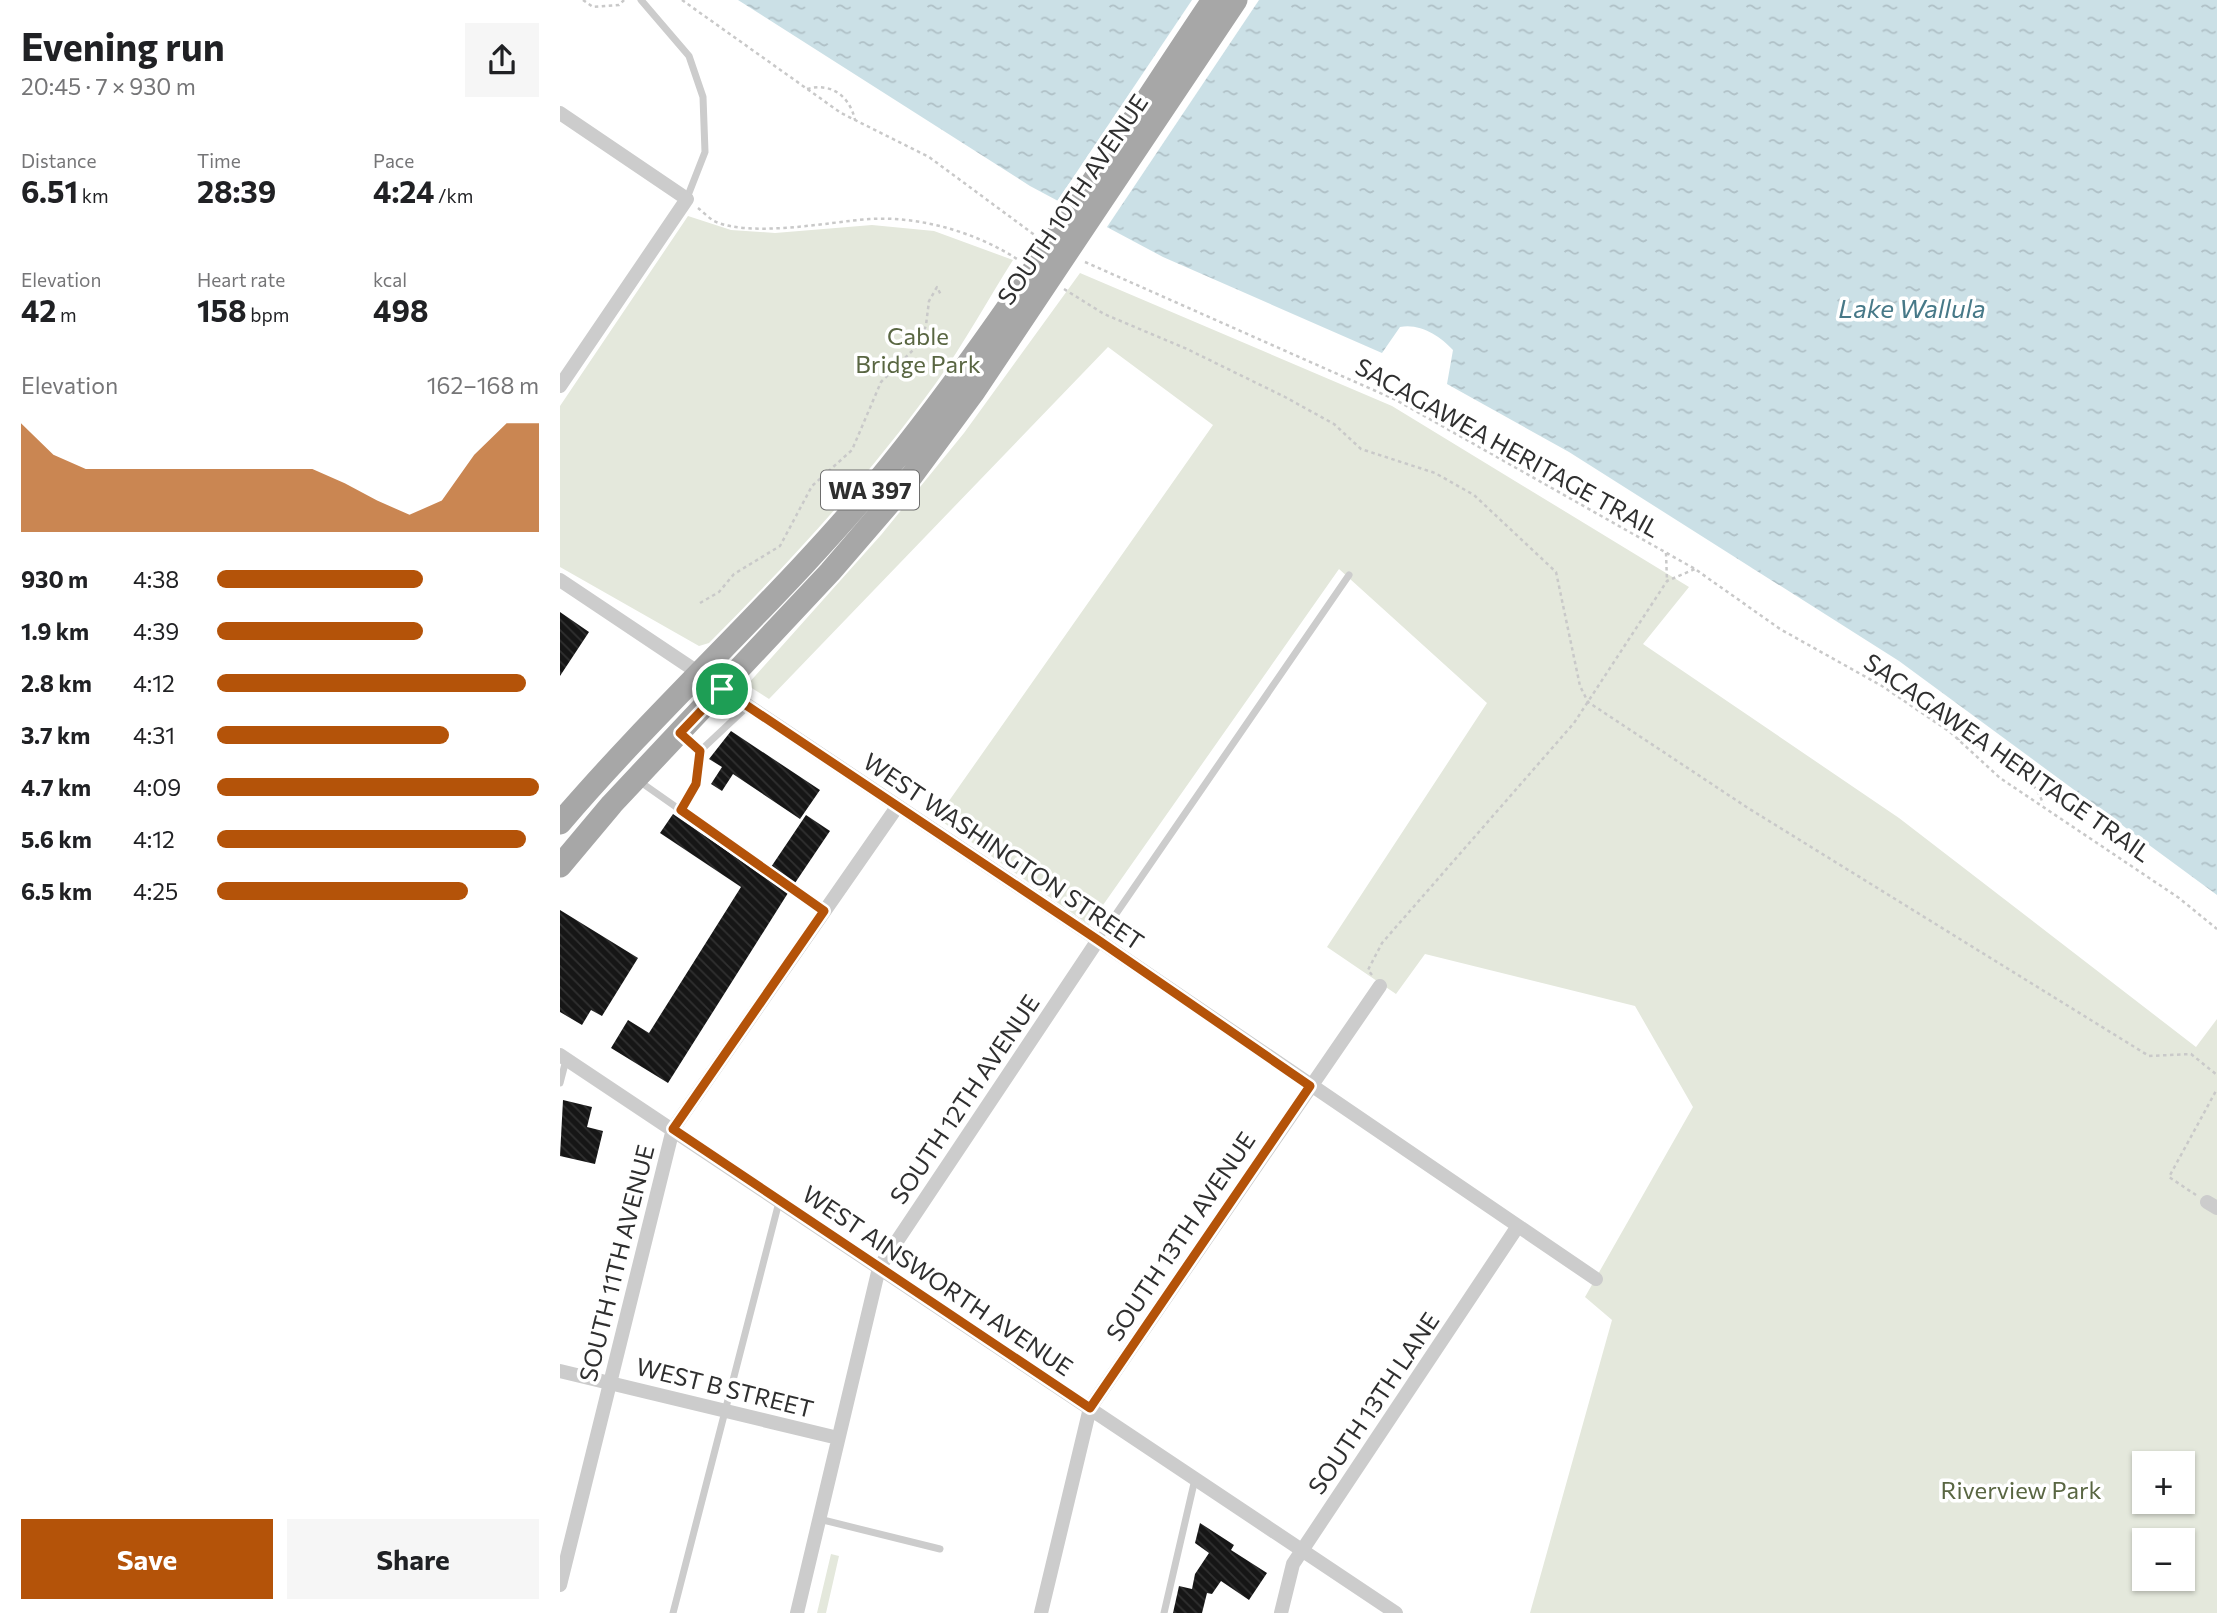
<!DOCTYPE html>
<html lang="en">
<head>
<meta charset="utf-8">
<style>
  body { margin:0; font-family:Commissioner,sans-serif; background:#f6f6f6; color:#202124; height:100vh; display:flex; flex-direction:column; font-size:26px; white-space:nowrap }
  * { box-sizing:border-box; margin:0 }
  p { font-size:23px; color:#757577 }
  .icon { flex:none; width:38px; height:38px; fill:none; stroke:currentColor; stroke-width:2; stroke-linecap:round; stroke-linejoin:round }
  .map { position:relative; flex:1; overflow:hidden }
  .sheet { display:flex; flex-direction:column; background:#fff; width:560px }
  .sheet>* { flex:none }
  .fabs { position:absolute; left:1572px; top:1451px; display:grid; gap:14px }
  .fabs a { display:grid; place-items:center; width:63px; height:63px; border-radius:0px; background:#fff; box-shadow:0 2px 5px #0004; font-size:35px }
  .pin { position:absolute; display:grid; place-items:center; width:60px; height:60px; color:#fff; margin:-30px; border:4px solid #fff; border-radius:50%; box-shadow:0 2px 7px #0007 }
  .round { display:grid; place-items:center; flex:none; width:74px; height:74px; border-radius:0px; background:#f6f6f6 }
  .summary { display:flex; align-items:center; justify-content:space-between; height:119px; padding:0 21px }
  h1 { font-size:38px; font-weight:700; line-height:52px }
  .metrics { display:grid; grid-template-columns:repeat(3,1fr); gap:10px; height:119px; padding:7px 21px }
  .metrics div { display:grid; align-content:center }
  .metrics b { font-size:30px; font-weight:700 }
  .metrics small { font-size:19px; font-weight:400 }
  .metrics p { font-size:19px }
  .chart { height:196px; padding:14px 21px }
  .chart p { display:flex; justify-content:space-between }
  .chart svg { width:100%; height:126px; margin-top:7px; fill:#b45309; opacity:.7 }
  .action { display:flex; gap:14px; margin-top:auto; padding:14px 21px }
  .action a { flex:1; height:80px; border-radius:0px; background:#b45309; color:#fff; font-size:28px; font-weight:700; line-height:80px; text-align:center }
  .action a+a { background:#f6f6f6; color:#202124 }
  ul { padding:0 21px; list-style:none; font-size:23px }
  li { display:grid; grid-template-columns:112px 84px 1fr; align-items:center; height:52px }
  li i { height:18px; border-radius:9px; background:#b45309 }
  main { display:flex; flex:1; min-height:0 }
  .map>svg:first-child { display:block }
  .green { fill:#e4e8dc; fill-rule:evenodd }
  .water { fill:url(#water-ripples) }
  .pier { fill:#fff }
  .building { fill:url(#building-back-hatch) }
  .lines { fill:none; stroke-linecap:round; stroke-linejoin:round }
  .path { stroke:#c9c9c9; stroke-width:2.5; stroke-dasharray:3.5 3.5; stroke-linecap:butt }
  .lane { stroke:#ccc; stroke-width:7 }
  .street { stroke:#ccc; stroke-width:14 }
  .primary { stroke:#a7a7a7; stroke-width:23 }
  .route-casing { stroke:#fff; stroke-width:14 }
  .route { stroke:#b45309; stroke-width:9 }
  .labels { text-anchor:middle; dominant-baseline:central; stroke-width:7; stroke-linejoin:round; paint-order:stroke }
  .shield { fill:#fff; stroke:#6d6d6d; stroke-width:2 }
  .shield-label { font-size:23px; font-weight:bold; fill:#2f2f2f }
  .street-label { font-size:24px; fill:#2f2f2f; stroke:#fff }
  .park-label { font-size:24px; fill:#596642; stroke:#fff }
  .water-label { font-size:26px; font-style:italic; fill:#477988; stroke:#fff }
</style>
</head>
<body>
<main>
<section class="sheet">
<div class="summary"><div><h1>Evening run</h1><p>20:45 · 7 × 930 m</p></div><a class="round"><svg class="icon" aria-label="share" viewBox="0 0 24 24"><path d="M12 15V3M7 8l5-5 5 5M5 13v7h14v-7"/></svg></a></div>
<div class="metrics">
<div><p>Distance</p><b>6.51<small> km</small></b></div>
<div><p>Time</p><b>28:39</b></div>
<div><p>Pace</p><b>4:24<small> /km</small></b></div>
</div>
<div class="metrics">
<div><p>Elevation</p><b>42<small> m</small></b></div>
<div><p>Heart rate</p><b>158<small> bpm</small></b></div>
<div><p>kcal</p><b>498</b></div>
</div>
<div class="chart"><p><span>Elevation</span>162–168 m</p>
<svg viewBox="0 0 160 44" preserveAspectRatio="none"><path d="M0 44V6L10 17L20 22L30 22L40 22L50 22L60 22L70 22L80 22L90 22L100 27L110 33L120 38L130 33L140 17L150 6L160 6V44z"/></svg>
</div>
<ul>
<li><b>930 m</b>4:38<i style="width:64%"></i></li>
<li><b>1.9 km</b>4:39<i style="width:64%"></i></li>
<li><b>2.8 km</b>4:12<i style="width:96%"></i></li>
<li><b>3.7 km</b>4:31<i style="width:72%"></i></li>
<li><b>4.7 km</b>4:09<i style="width:100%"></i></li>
<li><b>5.6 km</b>4:12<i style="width:96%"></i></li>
<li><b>6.5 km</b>4:25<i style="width:78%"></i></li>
</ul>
<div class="action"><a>Save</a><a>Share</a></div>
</section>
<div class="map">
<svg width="1657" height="1613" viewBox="0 0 1657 1613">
  <defs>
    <pattern id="water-ripples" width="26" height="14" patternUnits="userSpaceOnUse" patternTransform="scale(1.75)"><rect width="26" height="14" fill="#cbe0e6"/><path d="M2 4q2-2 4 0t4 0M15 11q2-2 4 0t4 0" fill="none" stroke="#afc0c6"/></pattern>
    <pattern id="building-back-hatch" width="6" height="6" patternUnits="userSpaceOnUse" patternTransform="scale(1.75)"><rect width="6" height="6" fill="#161616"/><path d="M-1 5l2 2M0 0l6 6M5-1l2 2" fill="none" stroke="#303030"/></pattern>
  </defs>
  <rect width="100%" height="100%" fill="#fff"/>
  <path class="green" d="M128 216 171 230 215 233 312 225 374 231 453 260C426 303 406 340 376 383 309 476 230 562 149 643L139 646 0 567V406Z
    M520 273 832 406 1129 587 1083 644 1339 818 1636 1047 1657 1019V1613H970L1052 1320 1025 1297 1133 1107 1075 1006 865 954 836 994 767 947 927 703 779 569 529 925 377 818 653 425 548 347 209 699 187 685 321 535 404 433ZM1584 1463H1622V1502H1584ZM1584 1540H1622V1578H1584Z
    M271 1554 279 1556 266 1613H257Z"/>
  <path class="water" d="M178 0H1657V895L1339 661 1009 452 887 384 893 350C880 336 860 323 840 327L822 353 603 257 470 186Z"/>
  <path class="pier" d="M632 0H699L545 230 496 203Z"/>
  <path class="building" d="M0 612 29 632 0 676Z
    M171 731 260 790 240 819 173 774 162 791 151 784 162 767 149 759Z
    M113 814 228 893 108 1083 51 1048 68 1020 89 1033 181 887 100 833Z
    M246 815 270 831 235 883 211 867Z
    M0 910 78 958 42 1016 31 1010 22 1025 0 1012Z
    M3 1100 32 1107 27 1127 43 1131 35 1164 0 1156Z
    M640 1523 674 1545 671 1550 707 1573 689 1600 661 1581 652 1594 647 1593 642 1613H613L619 1586 632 1589 635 1574 649 1553 635 1543Z"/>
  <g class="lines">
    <path class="path" d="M23 0 33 7 59 5 64 0
      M122 0 281 113 369 157 476 236
      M247 89C272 82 290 97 295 120
      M138 208C143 212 149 218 154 221 190 238 269 222 309 219 360 216 415 232 457 259
      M525 262 836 400 1135 569 1220 629 1322 686 1390 732 1440 778 1619 898 1657 929
      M504 289 544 314 627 349 725 397 774 424 801 449 875 473 914 495 996 572 1020 686 1028 702 1188 808 1589 1056 1631 1054 1657 1075
      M1106 553 1107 581
      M140 603 159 592 174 574 220 546 252 486 292 450 321 382 360 343 366 325 369 301 377 287 381 295
      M1397 738C1429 748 1473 771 1483 804
      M812 975 808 970 822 943 1014 723 1107 581 1135 569
      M1636 1195 1609 1177 1657 1089"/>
    <path class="lane" d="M81 0 129 56 143 97 145 152 127 198
      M140 751 187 707
      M79 781 264 911
      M121 810 136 784 140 751 123 736
      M538 940 789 575
      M0 1083 6 1060
      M259 1519 380 1549
      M113 1613 219 1202
      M604 1613 635 1479"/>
    <path class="street" d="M0 113 127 199 0 386
      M0 580 538 940 1036 1279
      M0 1055 836 1613
      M1647 1202 1657 1208
      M0 1371 278 1438
      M0 1585 113 1129 337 807
      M237 1613 319 1268 538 940
      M481 1613 530 1408 820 986
      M721 1613 733 1564 958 1226"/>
    <path class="primary" d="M0 823C105 700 228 592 330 466 448 319 548 156 653 0
      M0 866 52 804 270 572 345 485 413 393 676 0"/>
  </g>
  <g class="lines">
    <defs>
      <path id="route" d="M162 689 538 940 750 1086 530 1408 113 1129 264 911 121 810 136 784 140 751 120 733Z"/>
    </defs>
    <use href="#route" class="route-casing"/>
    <use href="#route" class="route"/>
  </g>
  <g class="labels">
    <rect class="shield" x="261" y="470.5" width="98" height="39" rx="5"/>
    <g class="shield-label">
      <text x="310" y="490">WA 397</text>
    </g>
    <g class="street-label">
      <text transform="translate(512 199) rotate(-56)">SOUTH 10TH AVENUE</text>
      <text transform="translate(948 447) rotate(29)">SACAGAWEA HERITAGE TRAIL</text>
      <text transform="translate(1448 757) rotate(35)">SACAGAWEA HERITAGE TRAIL</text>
      <text transform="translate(444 851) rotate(34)">WEST WASHINGTON STREET</text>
      <text transform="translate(404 1099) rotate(-56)">SOUTH 12TH AVENUE</text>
      <text transform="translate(620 1236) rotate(-56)">SOUTH 13TH AVENUE</text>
      <text transform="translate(56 1263) rotate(-76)">SOUTH 11TH AVENUE</text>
      <text transform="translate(378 1280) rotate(34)">WEST AINSWORTH AVENUE</text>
      <text transform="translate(165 1387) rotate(14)">WEST B STREET</text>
      <text transform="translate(813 1403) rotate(-56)">SOUTH 13TH LANE</text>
    </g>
    <g class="park-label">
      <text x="358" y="335">Cable<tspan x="358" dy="28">Bridge Park</tspan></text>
      <text x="1461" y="1489">Riverview Park</text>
    </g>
    <g class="water-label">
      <text x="1352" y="307">Lake Wallula</text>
    </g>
  </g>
</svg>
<div class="fabs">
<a>+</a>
<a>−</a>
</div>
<div class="pin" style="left:162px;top:689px;background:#1e9e55"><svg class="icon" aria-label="arrive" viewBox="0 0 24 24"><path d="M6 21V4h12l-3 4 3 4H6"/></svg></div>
</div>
</main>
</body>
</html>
